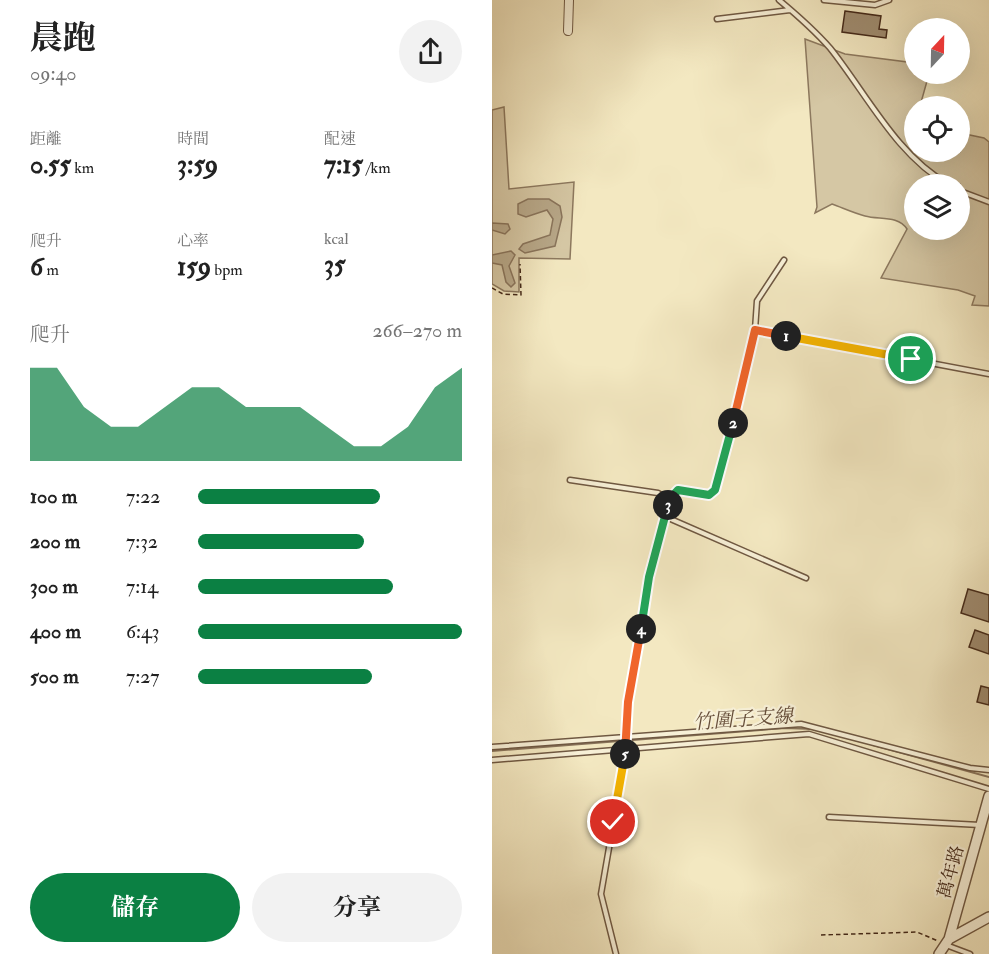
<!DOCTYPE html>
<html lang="zh-TW">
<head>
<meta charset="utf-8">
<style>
  body { margin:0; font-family:"IM FELL Double Pica","Noto Serif TC",serif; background:#f2f2f2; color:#222; height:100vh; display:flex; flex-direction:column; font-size:22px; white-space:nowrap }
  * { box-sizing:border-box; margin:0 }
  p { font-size:20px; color:#767676 }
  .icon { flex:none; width:33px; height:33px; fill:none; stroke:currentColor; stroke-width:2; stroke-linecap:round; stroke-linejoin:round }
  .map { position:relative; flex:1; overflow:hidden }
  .side { display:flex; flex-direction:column; background:#fff; width:492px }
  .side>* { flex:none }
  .needle { width:39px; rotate:22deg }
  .fabs { position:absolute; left:412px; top:18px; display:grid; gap:12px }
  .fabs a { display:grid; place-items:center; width:66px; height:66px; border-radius:50%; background:#fff; box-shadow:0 6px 24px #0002; font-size:30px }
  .pin { position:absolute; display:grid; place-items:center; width:51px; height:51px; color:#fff; margin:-26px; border:3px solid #fff; border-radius:50%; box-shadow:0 2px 6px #0007 }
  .km { position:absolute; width:30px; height:30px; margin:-15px; border-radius:50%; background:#222; color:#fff; font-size:16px; line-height:30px; text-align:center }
  .round { display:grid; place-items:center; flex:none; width:63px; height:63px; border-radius:32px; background:#f2f2f2 }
  .headline { display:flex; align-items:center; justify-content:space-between; height:102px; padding:0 30px }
  h1 { font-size:33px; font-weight:700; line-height:45px }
  .metrics { display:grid; grid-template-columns:repeat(3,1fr); gap:9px; height:102px; padding:6px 30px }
  .metrics div { display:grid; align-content:center }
  .metrics b { font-size:26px; font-weight:700 }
  .metrics small { font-size:16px; font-weight:400 }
  .metrics p { font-size:16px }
  .chart { height:168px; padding:12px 30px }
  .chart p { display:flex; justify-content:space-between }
  .chart svg { width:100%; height:108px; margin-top:6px; fill:#0b8043; opacity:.7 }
  .action { display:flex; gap:12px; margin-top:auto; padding:12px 30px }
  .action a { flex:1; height:69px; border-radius:36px; background:#0b8043; color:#fff; font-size:24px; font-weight:700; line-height:69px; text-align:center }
  .action a+a { background:#f2f2f2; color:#222 }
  ul { padding:0 30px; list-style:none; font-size:20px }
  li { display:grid; grid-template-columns:96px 72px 1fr; align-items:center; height:45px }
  li i { height:15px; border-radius:8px; background:#0b8043 }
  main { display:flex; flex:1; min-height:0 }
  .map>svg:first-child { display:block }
  .green { fill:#d5c7a4; stroke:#8c785e; stroke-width:1.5; fill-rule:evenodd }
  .water { fill:#b7a788; stroke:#89745b; stroke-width:1.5 }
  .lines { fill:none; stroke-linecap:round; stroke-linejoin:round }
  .stream { stroke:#89745b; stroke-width:2 }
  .building { fill:#9f8c70; stroke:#432818; stroke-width:1.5 }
  .service-casing { stroke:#6f5842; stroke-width:7 }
  .minor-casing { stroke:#6f5842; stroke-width:10 }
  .tertiary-casing { stroke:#6f5842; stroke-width:12 }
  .path { stroke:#432818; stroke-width:1.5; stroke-dasharray:4.5 3; stroke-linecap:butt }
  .service { stroke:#f7f0d7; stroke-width:4 }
  .minor { stroke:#f7f0d7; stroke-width:8 }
  .tertiary { stroke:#f7f0d7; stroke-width:9 }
  .split-1-casing { stroke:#fff; stroke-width:12 }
  .split-2-casing { stroke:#fff; stroke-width:12 }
  .split-3-casing { stroke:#fff; stroke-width:12 }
  .split-4-casing { stroke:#fff; stroke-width:12 }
  .split-5-casing { stroke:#fff; stroke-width:12 }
  .split-6-casing { stroke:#fff; stroke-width:12 }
  .split-1 { stroke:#f5b400; stroke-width:8 }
  .split-2 { stroke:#f0652b; stroke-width:8 }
  .split-3 { stroke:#22a559; stroke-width:8 }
  .split-4 { stroke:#22a559; stroke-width:8 }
  .split-5 { stroke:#f0652b; stroke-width:8 }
  .split-6 { stroke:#f5b400; stroke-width:8 }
  .labels { text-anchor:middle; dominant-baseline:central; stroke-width:4.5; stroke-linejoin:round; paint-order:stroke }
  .street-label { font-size:18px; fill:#432818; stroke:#f7f0d7 }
  .water-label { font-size:20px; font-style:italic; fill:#664e3a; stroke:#f7f0d7 }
</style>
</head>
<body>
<main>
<section class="side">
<div class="headline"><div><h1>晨跑</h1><p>09:40</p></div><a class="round"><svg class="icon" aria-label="share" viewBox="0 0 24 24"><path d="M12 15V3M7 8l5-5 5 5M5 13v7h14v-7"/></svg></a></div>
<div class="metrics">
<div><p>距離</p><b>0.55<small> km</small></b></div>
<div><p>時間</p><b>3:59</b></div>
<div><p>配速</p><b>7:15<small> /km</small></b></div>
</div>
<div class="metrics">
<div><p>爬升</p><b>6<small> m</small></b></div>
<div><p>心率</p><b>159<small> bpm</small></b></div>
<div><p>kcal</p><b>35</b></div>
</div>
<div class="chart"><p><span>爬升</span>266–270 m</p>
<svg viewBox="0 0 160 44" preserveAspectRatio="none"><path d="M0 44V6L10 6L20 22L30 30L40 30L50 22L60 14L70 14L80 22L90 22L100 22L110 30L120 38L130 38L140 30L150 14L160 6V44z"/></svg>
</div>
<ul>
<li><b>100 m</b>7:22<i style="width:69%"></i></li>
<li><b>200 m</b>7:32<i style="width:63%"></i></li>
<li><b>300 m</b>7:14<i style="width:74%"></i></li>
<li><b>400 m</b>6:43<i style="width:100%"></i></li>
<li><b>500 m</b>7:27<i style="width:66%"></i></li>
</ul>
<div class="action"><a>儲存</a><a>分享</a></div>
</section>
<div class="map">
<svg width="497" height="954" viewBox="0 0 497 954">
  <rect width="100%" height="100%" fill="#f3e8c1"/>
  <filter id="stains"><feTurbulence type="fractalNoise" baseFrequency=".00333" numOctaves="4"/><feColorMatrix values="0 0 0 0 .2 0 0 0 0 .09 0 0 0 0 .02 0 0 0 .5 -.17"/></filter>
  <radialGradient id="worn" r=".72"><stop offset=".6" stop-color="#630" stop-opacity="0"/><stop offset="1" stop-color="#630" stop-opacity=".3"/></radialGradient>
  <path class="green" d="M313 39 353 54 423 63V74H437L428 106H423V152H468V133L492 138 497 142V306L480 305 483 296 466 290 389 278 415 229C406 215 387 220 373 216 362 213 351 208 340 204L323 213 325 207ZM423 184H468V230H423Z
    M12 107 17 189 82 182 78 259 27 258V292L12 291 0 284V110Z"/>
  <path class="water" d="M36 199H57L68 206 70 217 63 246 33 253 27 249 31 244 58 235 61 219 55 210 34 217 26 214V204Z
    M0 223 16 224 18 229 13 234 0 230Z
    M19 251 23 255 17 266 23 283 19 287 14 282 10 265 0 263V255Z"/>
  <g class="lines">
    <path class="stream" d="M381 745 497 777
      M0 751 293 728 321 729"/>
  </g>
  <path class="building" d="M353 11 389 16 387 29 395 30 394 38 350 32Z
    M476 589 497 595V622L469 613Z
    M483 630 497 635V654L477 647Z
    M489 686 497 688V705L485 702Z"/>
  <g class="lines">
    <defs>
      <path id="service" d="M287 0C305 15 323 31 338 48 374 93 405 156 456 184
        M332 0 383 5 397 0
        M225 19 298 10
        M468 191 497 202
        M263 330 497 374
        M78 480 166 493 177 500
        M174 517 314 578
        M0 747 309 724 478 768 497 770
        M0 760 317 734 497 789
        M337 817 488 825
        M454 945 478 954
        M124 954 109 894 134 750 132 738 136 702 157 577 177 500 186 490 217 495 223 490 255 371 263 330 265 301 292 260"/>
      <path id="minor" d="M76 31 77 0"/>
      <path id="tertiary" d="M457 939 497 917
        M447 954 457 939 497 796"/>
    </defs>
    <use href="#service" class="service-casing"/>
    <use href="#minor" class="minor-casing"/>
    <use href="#tertiary" class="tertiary-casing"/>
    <path class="path" d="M0 288 11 294 29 295 28 264
      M329 935 425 932 446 941"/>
    <use href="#service" class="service"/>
    <use href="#minor" class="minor"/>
    <use href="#tertiary" class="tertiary"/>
  </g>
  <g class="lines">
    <defs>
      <path id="split-1" d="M294 336 419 359"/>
      <path id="split-2" d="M241 423 263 330 294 336"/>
      <path id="split-3" d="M176 505 177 500 186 490 217 495 223 490 241 423"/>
      <path id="split-4" d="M149 629 157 577 176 505"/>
      <path id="split-5" d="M133 754 136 702 149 629"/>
      <path id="split-6" d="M121 822 133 754"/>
    </defs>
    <use href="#split-1" class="split-1-casing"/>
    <use href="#split-2" class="split-2-casing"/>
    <use href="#split-3" class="split-3-casing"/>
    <use href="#split-4" class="split-4-casing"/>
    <use href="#split-5" class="split-5-casing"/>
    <use href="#split-6" class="split-6-casing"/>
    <use href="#split-1" class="split-1"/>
    <use href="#split-2" class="split-2"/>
    <use href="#split-3" class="split-3"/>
    <use href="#split-4" class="split-4"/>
    <use href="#split-5" class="split-5"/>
    <use href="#split-6" class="split-6"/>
  </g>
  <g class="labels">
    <g class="street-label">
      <text transform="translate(459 872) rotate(-75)">萬年路</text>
    </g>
    <g class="water-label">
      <text transform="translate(251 719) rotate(-4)">竹圍子支線</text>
    </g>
  </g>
  <rect width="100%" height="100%" filter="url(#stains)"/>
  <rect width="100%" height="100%" fill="url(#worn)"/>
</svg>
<div class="fabs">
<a><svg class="needle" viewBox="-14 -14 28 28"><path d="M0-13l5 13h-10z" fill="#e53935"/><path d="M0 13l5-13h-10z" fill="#767676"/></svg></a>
<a><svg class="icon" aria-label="locate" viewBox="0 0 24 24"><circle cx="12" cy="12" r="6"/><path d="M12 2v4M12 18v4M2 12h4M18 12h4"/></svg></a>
<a><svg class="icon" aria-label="layers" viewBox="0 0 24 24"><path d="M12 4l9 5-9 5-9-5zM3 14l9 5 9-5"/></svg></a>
</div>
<div class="pin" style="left:419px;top:359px;background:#1e9e55"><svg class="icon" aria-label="arrive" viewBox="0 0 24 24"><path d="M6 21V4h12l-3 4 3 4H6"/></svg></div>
<div class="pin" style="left:121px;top:822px;background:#d93025"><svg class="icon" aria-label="check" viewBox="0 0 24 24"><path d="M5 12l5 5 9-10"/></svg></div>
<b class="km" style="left:294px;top:336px">1</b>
<b class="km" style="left:241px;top:423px">2</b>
<b class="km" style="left:176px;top:505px">3</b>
<b class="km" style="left:149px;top:629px">4</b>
<b class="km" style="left:133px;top:754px">5</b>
</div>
</main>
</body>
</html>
